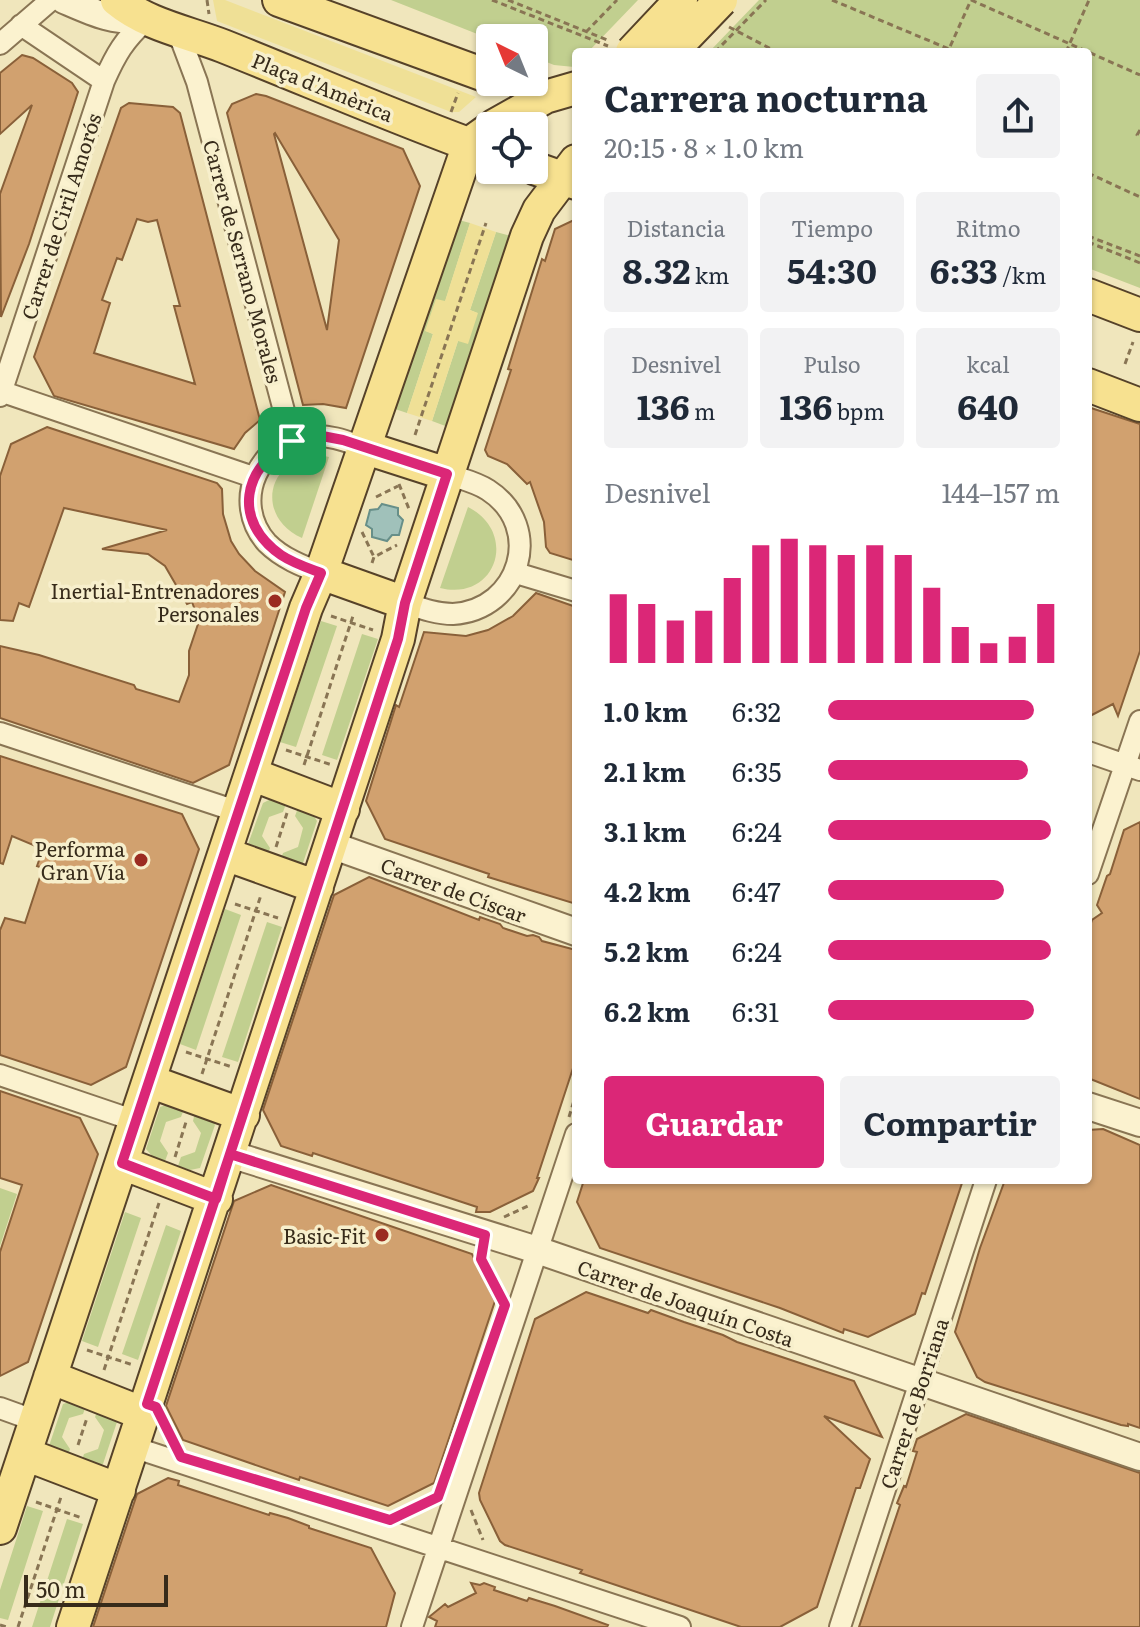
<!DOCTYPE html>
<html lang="es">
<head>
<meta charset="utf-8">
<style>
  body { margin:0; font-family:Literata,serif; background:#f2f2f3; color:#1f2937; height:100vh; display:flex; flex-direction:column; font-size:30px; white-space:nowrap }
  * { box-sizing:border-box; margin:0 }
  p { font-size:26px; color:#747a83 }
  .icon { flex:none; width:44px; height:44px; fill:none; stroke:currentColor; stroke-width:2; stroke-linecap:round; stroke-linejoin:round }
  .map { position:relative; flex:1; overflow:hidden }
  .drawer { position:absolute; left:572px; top:48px; width:520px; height:1136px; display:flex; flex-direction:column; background:#fff; border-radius:8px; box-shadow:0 2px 6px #0004 }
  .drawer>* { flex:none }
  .needle { width:52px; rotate:317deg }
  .buttons { position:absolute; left:476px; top:24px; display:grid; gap:16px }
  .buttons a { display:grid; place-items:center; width:72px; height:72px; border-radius:8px; background:#fff; box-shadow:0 2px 6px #0004; font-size:40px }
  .scale { position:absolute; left:24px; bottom:20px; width:144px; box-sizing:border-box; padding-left:8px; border:4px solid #372b1a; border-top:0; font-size:22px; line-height:28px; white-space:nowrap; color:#372b1a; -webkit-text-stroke:6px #f7efcc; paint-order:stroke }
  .pin { position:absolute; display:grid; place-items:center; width:68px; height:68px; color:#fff; margin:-34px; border-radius:16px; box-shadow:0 4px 12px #0006 }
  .round { display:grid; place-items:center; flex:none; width:84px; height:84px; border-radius:8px; background:#f2f2f3 }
  .head { display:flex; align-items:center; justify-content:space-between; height:136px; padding:0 32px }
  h1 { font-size:36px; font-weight:700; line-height:60px }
  .figures { display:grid; grid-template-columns:repeat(3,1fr); gap:12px; height:136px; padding:8px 32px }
  .figures div { display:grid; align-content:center; border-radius:8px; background:#f2f2f3; text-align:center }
  .figures b { font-size:34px; font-weight:700 }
  .figures small { font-size:22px; font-weight:400 }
  .figures p { font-size:22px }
  .chart { height:224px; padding:16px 32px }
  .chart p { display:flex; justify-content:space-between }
  .chart svg { width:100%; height:144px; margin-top:8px; stroke:#db2777; stroke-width:6 }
  .button { display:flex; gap:16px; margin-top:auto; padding:16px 32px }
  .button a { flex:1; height:92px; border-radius:8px; background:#db2777; color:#fff; font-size:32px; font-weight:700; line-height:92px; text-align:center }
  .button a+a { background:#f2f2f3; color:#1f2937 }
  ul { padding:0 32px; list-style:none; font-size:26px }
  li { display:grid; grid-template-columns:128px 96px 1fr; align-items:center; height:60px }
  li i { height:20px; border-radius:10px; background:#db2777 }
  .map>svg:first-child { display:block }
  .green { fill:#c1cf8f }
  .sand { fill:#efe096 }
  .water { fill:#a0c1ba; stroke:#678f89; stroke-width:2 }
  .building { fill:#d1a16f; stroke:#896039; stroke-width:2; fill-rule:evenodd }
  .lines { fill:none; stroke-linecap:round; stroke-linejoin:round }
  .minor-casing { stroke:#897554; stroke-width:24 }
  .tertiary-casing { stroke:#897554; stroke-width:30 }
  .primary-casing { stroke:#564229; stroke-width:36 }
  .path { stroke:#897554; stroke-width:3; stroke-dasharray:6 4; stroke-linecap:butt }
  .minor { stroke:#fbf2cf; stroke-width:20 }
  .tertiary { stroke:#fbf2cf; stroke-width:26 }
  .primary { stroke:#f7e190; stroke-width:32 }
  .primary-bridge-casing { stroke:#564229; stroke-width:36; stroke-linecap:butt }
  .primary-bridge { stroke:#f7e190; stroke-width:32 }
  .route-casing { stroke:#fff; stroke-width:16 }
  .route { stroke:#db2777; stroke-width:10 }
  .poi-dot { fill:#9b2c21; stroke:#f7efcc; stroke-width:3 }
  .labels { text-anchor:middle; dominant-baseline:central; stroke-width:7; stroke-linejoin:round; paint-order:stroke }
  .street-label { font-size:20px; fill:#372b1a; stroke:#f7efcc }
  .poi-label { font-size:20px; fill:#372b1a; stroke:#f7efcc; text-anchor:end }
</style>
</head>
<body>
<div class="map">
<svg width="1140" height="1627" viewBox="0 0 1140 1627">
  <rect width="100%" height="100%" fill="#f0e6bc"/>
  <path class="green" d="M391 0H638L588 52H576L574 67 554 65 534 57V38L490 39Z
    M759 0H1140V288L1088 268V52H709Z
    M455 219 470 223 445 302 426 331 433 334 407 413 392 408Z
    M496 232 511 236 448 427 432 421 458 341 477 313 470 310Z
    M320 455 329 457 302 538C254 516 267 457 320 455Z
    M468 507C519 533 496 602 440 588Z
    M321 621 337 626 296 747 280 742Z
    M362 634 378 639 337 760 322 755Z
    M271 799 286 804 283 812 269 817 262 836 270 848 267 857 251 849 248 844 263 803Z
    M298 808 312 813 317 821 303 863 298 865 280 862 283 853 298 847 303 828 295 816Z
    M225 909 241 915 196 1050 180 1044Z
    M267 922 282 927 238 1062 222 1057Z
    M169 1104 184 1109 181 1117 166 1122 160 1141 168 1153 165 1161 153 1157 146 1149 160 1107Z
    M195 1112 213 1121 215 1125 200 1168 190 1170 178 1166 181 1157 195 1152 201 1133 193 1121Z
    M0 1188 17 1194 0 1246Z
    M125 1212 141 1218 98 1347 82 1341Z
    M166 1225 181 1231 138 1360 122 1354Z
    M72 1401 86 1406 83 1414 69 1418 62 1437 70 1449 67 1458 51 1450 49 1446 63 1404Z
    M98 1409 115 1417 117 1422 103 1464 98 1467 81 1463 84 1454 98 1449 104 1430 95 1417Z
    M27 1506 43 1511 8 1620 0 1618V1590Z
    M67 1519 83 1524 50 1627H32Z"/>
  <path class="sand" d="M213 0H225L476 97 459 112H451L217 21Z
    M470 223 496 232 470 310 478 313 468 344 458 341 432 421 407 413 433 334 425 331 436 299 445 301Z"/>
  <path class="water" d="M382 504 398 508V515L403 520 399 535H392L387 541 372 537V529L366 525 370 510 378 509Z"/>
  <path class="building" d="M22 55 33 58 72 83 78 92 29 244 1 317 0 194 32 105 0 134V73Z
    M256 94 266 96 403 149 420 186 346 408 323 404 303 405 227 113 232 104ZM275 133 339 240 327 330 274 134Z
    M129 103 173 107 180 113 260 420 245 433 234 449 54 396 34 357 121 108ZM137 219 148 222 157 220 180 306H174L195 384 94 353 110 303 102 300 117 258 122 260Z
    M576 219V561L550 553 546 547 544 522 530 482 527 484 507 464 488 456 485 450 511 370 508 369 542 259 545 261 555 229Z
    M1088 407 1140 424V651L1118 716 1113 704 1088 717Z
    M47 427 217 483 222 489 223 514 231 541 239 554 255 571 285 592 229 765 193 783 0 718V646L39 655 134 685 136 689 179 702 189 675V651L199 621 192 602 187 604 165 566 148 554 102 549 167 530 64 508 29 607 19 603 13 621 0 620V476L11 444Z
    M536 593 576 607V904L488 877 489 874 385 839 366 801 396 705 399 707 424 632 466 636 488 630 513 616Z
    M0 756 182 814 199 849 126 1067 91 1085 0 1055V930L5 918 25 923 43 868 37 866 43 849 12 836 3 864 0 863Z
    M1140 822V1099L1088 1078V932L1092 920 1102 913 1097 905 1107 876 1110 874 1124 830Z
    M369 877 479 920 480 917 500 924 503 928 527 936 533 935 539 937 542 941 576 950V1059L537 1178H539L533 1191 490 1212H476L477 1207 313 1153 312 1156 281 1146 263 1110 334 895Z
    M0 1091 80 1118 98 1154 28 1362 0 1376V1252L22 1185 0 1178Z
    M1103 1129 1140 1145V1428L1128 1424V1426L1121 1425 985 1382 977 1377 955 1332 980 1248 1005 1180H1088V1130Z
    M584 1180H963L925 1294 922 1293 915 1314 868 1337 844 1329 843 1333 780 1308 600 1248 577 1202Z
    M271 1185 472 1254 495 1301 434 1483 388 1506 300 1477 299 1480 183 1440 166 1406 234 1201Z
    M586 1292 648 1313 651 1310 684 1322 723 1335 737 1342 854 1381 882 1437 824 1416 870 1459 860 1488H856L817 1607 780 1627H741L580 1573 582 1570 505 1545 500 1541 480 1500 479 1493 535 1319Z
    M966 1414 1140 1473V1627H859L900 1505 897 1503 904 1486 906 1487 917 1452 913 1451 917 1439Z
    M168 1478 179 1481 178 1485 269 1515 270 1513 288 1518 309 1526V1528L371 1548 395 1593 386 1627H93L137 1494Z
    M471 1583 480 1585 484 1583 495 1587 494 1590 527 1601 529 1598 555 1606 608 1625 607 1627H435L437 1621 429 1617 445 1604 448 1607 476 1593Z"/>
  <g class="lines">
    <defs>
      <path id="minor" d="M21 25 104 81
        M177 29 197 82 292 441
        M0 44 51 0
        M0 391 253 477
        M0 396 104 81C116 54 124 40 146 20
        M321 573C302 566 282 558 267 543 230 502 259 437 315 436 331 435 348 442 363 447
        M516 573 576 591
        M405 603C420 608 436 614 453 614 520 610 545 527 488 490 476 482 461 479 447 474
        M0 733 239 812
        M1088 752 1140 770
        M1088 874 1140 721
        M0 1075 136 1121
        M0 1408 36 1421
        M133 1447 680 1627
        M412 1627 576 1134
        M840 1627 986 1180"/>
      <path id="tertiary" d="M64 0C94 13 112 22 146 20
        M331 845 576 932
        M1088 1106 1140 1123
        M230 1154 537 1250 1140 1457"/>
      <path id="primary" d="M117 0C147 25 187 32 223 46 311 81 398 119 487 151
        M279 0 490 77
        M494 126 545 97 576 88
        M534 168 576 183
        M1088 295 1140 315
        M1088 385 1140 405
        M363 447 447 474
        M321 573 405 603
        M251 774 343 809
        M225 854 317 887
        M149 1081 243 1115
        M122 1163 216 1199
        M50 1377 144 1414
        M25 1454 119 1490
        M0 1528 306 608 321 573 469 144 490 129
        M73 1627 398 639 405 603 527 236 539 210 576 161"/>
    </defs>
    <use href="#minor" class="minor-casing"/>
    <use href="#tertiary" class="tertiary-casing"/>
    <use href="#primary" class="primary-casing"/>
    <path class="path" d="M207 0 209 14
      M492 0 608 46
      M508 0 610 41
      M832 0 949 49 971 0
      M971 0 1140 75
      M729 27 777 52
      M586 32 617 0
      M715 52 766 0
      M1066 52 1089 0
      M451 112 458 93
      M1140 130 1137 135 1140 137
      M1088 173 1140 197
      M1088 236 1140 256
      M1088 242 1140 263
      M1125 364 1133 342
      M415 435 486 223
      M399 484 409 509
      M376 497 398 486
      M362 532 374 557
      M372 563 374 557 397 545
      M331 616 373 630
      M286 750 332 765
      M304 765 354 613
      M276 847 287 813
      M235 904 278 918
      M186 1052 232 1067
      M202 1074 261 895
      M569 1117 576 1094
      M175 1157 186 1122
      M504 1217 530 1205
      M481 1257 501 1297
      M87 1350 133 1365
      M104 1370 159 1203
      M165 1426 172 1440
      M78 1445 87 1418
      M36 1502 82 1518
      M471 1510 483 1540
      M403 1514 432 1500
      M0 1625 7 1627
      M18 1627 61 1497"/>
    <use href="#minor" class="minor"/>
    <use href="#tertiary" class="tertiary"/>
    <use href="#primary" class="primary"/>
    <defs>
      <path id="primary-bridge" d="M632 52 681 0
        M671 52 721 0"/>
    </defs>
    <use href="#primary-bridge" class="primary-bridge-casing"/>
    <use href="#primary-bridge" class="primary-bridge"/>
  </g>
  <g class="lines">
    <defs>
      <path id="route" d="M292 441C242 467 232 521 281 555 293 563 308 568 321 573L306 608 122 1163 216 1199 230 1154 485 1235 481 1259 505 1305 438 1497 390 1520 181 1457 156 1407 147 1404 230 1154 398 639 405 603 447 474 343 440 317 435 292 441"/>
    </defs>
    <use href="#route" class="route-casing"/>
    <use href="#route" class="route"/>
  </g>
  <g class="poi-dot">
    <circle cx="275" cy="601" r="8"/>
    <circle cx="141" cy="860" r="8"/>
    <circle cx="382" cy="1235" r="8"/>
  </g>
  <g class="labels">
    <g class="street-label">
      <text transform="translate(323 86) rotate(22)">Plaça d'Amèrica</text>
      <text transform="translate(60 216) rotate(-72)">Carrer de Ciril Amorós</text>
      <text transform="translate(244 261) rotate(75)">Carrer de Serrano Morales</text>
      <text transform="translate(454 889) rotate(20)">Carrer de Císcar</text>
      <text transform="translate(686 1302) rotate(19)">Carrer de Joaquín Costa</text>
      <text transform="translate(913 1403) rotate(-72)">Carrer de Borriana</text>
    </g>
    <g class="poi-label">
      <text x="259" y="590">Inertial-Entrenadores<tspan x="259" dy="23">Personales</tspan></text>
      <text x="125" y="848">Performa<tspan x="125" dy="23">Gran Vía</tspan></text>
      <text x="366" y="1235">Basic-Fit</text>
    </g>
  </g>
</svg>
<div class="buttons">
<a><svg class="needle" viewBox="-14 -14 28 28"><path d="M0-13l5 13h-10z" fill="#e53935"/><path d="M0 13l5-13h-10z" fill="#747a83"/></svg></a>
<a><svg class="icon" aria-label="locate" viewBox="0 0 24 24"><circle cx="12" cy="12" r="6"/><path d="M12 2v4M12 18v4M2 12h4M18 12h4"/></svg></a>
</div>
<div class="scale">50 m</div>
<div class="pin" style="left:292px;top:441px;background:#1e9e55"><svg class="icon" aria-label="arrive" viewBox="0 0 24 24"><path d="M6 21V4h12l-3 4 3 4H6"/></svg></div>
<section class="drawer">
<div class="head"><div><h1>Carrera nocturna</h1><p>20:15 · 8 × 1.0 km</p></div><a class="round"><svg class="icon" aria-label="share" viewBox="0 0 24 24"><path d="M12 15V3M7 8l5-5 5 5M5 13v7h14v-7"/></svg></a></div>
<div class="figures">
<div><p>Distancia</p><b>8.32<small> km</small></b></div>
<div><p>Tiempo</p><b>54:30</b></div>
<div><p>Ritmo</p><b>6:33<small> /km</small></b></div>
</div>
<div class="figures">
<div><p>Desnivel</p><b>136<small> m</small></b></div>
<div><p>Pulso</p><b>136<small> bpm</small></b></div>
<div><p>kcal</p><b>640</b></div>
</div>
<div class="chart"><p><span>Desnivel</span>144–157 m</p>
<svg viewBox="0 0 160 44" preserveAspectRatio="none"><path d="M5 44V23M15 44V26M25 44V31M35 44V28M45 44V18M55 44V8M65 44V6M75 44V8M85 44V11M95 44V8M105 44V11M115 44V21M125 44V33M135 44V38M145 44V36M155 44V26"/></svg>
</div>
<ul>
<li><b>1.0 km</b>6:32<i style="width:89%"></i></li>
<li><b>2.1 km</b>6:35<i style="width:86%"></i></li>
<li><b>3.1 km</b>6:24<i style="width:96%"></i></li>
<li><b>4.2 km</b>6:47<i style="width:76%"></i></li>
<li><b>5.2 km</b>6:24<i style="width:96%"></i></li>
<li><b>6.2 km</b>6:31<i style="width:89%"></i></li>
</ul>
<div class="button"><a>Guardar</a><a>Compartir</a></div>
</section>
</div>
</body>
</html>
